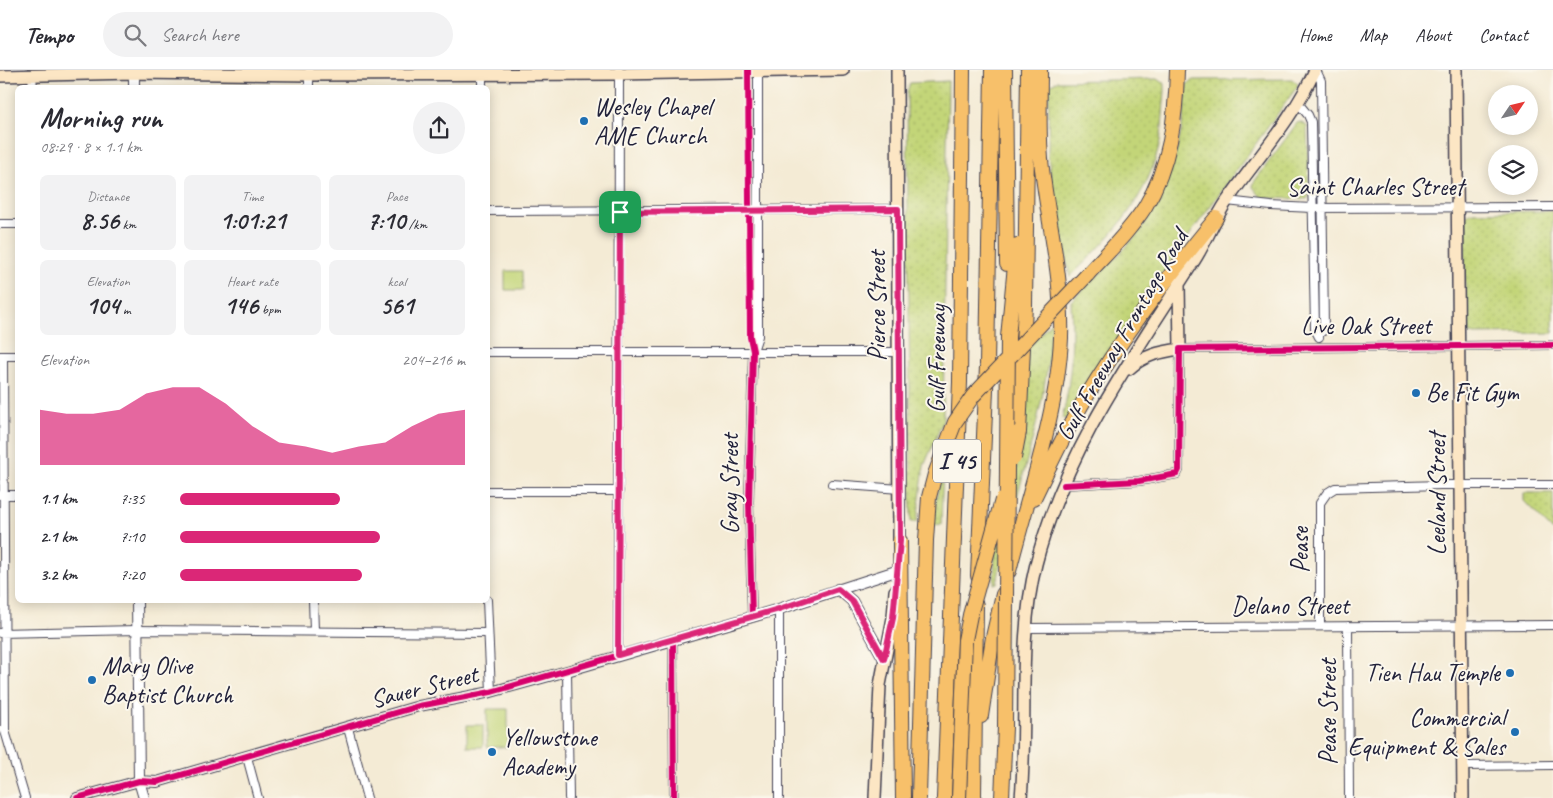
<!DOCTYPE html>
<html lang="en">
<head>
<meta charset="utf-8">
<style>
  body { margin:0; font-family:Caveat,sans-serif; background:#f2f2f3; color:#2b2b33; height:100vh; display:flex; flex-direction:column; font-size:19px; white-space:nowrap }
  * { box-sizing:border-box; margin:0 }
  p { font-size:16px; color:#7c7c81 }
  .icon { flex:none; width:28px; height:28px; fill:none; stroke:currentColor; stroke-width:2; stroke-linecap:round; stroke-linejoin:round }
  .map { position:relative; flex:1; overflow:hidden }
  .sheet { position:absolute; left:15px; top:15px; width:475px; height:518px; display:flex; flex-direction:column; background:#fff; border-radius:8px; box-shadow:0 2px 12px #0003 }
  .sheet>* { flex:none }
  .needle { width:32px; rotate:55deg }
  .controls { position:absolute; left:1488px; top:15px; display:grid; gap:10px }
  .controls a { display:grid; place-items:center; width:50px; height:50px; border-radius:50%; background:#fff; box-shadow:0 2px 12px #0003; font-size:25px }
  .pin { position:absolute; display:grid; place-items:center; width:42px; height:42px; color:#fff; margin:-21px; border-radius:10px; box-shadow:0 2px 8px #0006 }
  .round { display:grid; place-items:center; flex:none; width:52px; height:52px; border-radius:26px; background:#f2f2f3 }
  .head { display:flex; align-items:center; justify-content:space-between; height:85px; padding:0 25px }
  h1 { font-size:28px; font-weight:800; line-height:38px }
  .metrics { display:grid; grid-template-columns:repeat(3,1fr); gap:8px; height:85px; padding:5px 25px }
  .metrics div { display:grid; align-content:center; border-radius:8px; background:#f2f2f3; text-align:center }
  .metrics b { font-size:25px; font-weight:800 }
  .metrics small { font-size:14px; font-weight:400 }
  .metrics p { font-size:14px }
  .chart { height:140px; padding:10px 25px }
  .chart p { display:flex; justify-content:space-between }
  .chart svg { width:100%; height:90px; margin-top:5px; fill:#db2777; opacity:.7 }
  ul { padding:0 25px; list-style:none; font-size:16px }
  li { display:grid; grid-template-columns:80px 60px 1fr; align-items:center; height:38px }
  li i { height:12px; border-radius:6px; background:#db2777 }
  header { display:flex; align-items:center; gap:30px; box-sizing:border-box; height:70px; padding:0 25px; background:#fff; border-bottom:1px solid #e1e1e2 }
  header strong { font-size:24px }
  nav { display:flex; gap:28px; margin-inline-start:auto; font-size:18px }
  .search { width:350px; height:45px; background:#f2f2f3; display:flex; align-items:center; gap:12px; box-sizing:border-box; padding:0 18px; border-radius:28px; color:#7c7c81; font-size:19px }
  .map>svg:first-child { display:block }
  .grass { fill:url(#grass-dots); stroke:#727c5a }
  .park { fill:#c3d578; stroke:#727c5a }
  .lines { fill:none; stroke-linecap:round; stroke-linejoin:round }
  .minor-casing { stroke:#424052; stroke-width:10 }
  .tertiary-casing { stroke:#424052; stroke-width:12 }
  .secondary-casing { stroke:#424052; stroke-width:14 }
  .motorway-casing { stroke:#424052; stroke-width:16 }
  .minor { stroke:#fff; stroke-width:8 }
  .tertiary { stroke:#fff; stroke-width:10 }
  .secondary { stroke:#fce6c4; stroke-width:11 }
  .motorway { stroke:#f7c06b; stroke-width:14 }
  .motorway-bridge-casing { stroke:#424052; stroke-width:16; stroke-linecap:butt }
  .motorway-bridge { stroke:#f7c06b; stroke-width:14 }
  .cycleway-casing { stroke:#fbf7ec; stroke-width:9 }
  .cycleway { stroke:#d6006c; stroke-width:6 }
  .route-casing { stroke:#fff; stroke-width:10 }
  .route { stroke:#db2777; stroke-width:6 }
  .poi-dot { fill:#1f6fb2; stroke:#fbf7ec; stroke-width:2 }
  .labels { text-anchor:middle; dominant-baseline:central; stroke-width:4; stroke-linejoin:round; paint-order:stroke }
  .shield { fill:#fbf7ec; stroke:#636270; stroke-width:1 }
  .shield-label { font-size:24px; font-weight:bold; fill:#22223b }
  .poi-label { font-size:25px; fill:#22223b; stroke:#fbf7ec; text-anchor:start }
  .street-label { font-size:25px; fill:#22223b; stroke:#fbf7ec }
</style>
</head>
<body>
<header>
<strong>Tempo</strong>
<div class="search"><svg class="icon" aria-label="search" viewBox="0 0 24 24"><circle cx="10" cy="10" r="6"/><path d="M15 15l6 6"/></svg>Search here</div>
<nav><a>Home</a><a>Map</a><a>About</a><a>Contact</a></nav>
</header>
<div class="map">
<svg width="1553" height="728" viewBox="0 0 1553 728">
  <defs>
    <pattern id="grass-dots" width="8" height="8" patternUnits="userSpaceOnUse" patternTransform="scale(1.25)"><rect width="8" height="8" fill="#c3d578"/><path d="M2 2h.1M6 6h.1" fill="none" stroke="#a7b769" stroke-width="1.8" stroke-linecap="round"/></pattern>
  </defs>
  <rect width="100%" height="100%" fill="#fbf7ec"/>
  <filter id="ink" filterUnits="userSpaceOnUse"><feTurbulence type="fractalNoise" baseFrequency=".02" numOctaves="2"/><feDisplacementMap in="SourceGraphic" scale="10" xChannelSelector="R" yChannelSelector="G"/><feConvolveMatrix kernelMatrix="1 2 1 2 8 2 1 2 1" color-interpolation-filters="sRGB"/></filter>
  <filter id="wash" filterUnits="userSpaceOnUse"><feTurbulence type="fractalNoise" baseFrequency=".0096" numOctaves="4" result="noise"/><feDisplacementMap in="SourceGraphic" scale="20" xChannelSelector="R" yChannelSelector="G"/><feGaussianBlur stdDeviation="1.12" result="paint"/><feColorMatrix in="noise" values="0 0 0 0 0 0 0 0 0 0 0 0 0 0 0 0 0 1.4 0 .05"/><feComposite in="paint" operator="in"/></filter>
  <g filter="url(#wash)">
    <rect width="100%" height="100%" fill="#f4ebd5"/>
    <path class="grass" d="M1158 9 1165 14V21C1163 38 1163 55 1160 71 1149 128 1110 168 1070 207L1052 117 1048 85 1049 15 1057 11Z
      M1292 9 1298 14 1297 17 1175 185 1067 349 1062 348C1072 311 1073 269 1071 231 1095 206 1126 182 1145 153 1170 114 1186 61 1186 15L1193 10Z
      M948 11 943 351 924 396 917 452H911L907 22 910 13Z
      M1300 52 1307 56 1309 125 1307 129 1262 128 1253 117 1254 112 1297 53Z
      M1553 141V263L1471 264 1465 259V145L1473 142Z
      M1052 251C1048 341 1013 425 997 513L994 514 995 469 1011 419 1023 364 1028 277Z
      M943 398 941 455 933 456 934 439Z
      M1524 423H1553V461L1524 431Z"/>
    <path class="park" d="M505 201H522L523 220H505Z
      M487 639H508V677H487Z
      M467 655H483V677H467Z"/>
  </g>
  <g filter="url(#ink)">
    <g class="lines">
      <defs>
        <path id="minor" d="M1316 0 1321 11 1324 260 1319 264
          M309 2V18
          M482 2V18
          M32 5 33 18
          M1298 33 1308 45 1311 52 1315 259 1319 267
          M1227 131 1271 136 1312 138 1553 137
          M488 141 898 139
          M0 154H18
          M488 282H899
          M0 286H18
          M3 286 5 661 25 728
          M832 414 900 419
          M1064 415 1139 411 1177 404 1179 400 1180 279 1553 275
          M488 421H619
          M0 425H18
          M313 530 314 561
          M487 530 491 622
          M779 539V728
          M752 547 749 432 753 281 758 266V0
          M1320 556V433L1327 423 1335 418 1441 415H1553
          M1348 556 1349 728
          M1027 558 1553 555
          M0 563 137 560 487 563
          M673 570 674 728
          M618 585 619 0
          M567 601 569 728
          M348 658 367 728
          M247 687 258 728
          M1463 696 1553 695"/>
        <path id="tertiary" d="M134 0V18
          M838 519 852 531 884 589
          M137 530 139 711 144 728
          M77 728 139 711 157 712 419 636 491 622 567 601 779 539 896 501"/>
        <path id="secondary" d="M897 0 899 478
          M1456 0 1463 728
          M0 6 134 3 309 5 619 4 843 0
          M1129 299C1144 285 1160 282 1180 279L1179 214
          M875 728 880 615 893 548 895 521
          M1021 728C1028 651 1017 570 1036 494 1064 383 1131 289 1192 194 1206 174 1213 151 1227 131 1257 88 1294 48 1315 0"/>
        <path id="motorway" d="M1005 0 1007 194
          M1087 205C1107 183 1129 162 1145 137 1170 96 1176 48 1177 0
          M1008 267 1017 175
          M1019 362 1025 235 1028 0
          M1034 428C1047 401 1060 373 1075 346 1115 276 1165 210 1216 148
          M900 471 903 728
          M1009 501C1027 428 1058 342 1061 268 1063 210 1049 156 1042 99 1038 66 1040 32 1040 0
          M978 506 987 296 992 0
          M981 646 993 567 1003 524
          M919 728 926 470
          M944 728 960 312 963 0
          M974 728 976 535
          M1002 728 1005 657"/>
      </defs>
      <use href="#minor" class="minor-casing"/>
      <use href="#tertiary" class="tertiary-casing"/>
      <use href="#secondary" class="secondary-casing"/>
      <use href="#motorway" class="motorway-casing"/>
      <use href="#minor" class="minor"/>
      <use href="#tertiary" class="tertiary"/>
      <use href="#secondary" class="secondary"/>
      <use href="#motorway" class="motorway"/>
      <defs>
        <path id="motorway-bridge" d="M1014 388 1019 362
          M926 470 929 427 935 404 955 352 973 326 1087 205
          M1005 657 1008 267
          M959 728 965 570 970 545 1002 430"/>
      </defs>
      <use href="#motorway-bridge" class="motorway-bridge-casing"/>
      <use href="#motorway-bridge" class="motorway-bridge"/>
      <defs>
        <path id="cycleway" d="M1064 415 1139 411 1177 404 1179 400 1180 279 1553 275
          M673 570 674 728
          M77 728 139 711 157 712 419 636 491 622 752 547 749 432 753 281 750 267 748 0"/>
      </defs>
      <use href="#cycleway" class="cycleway-casing"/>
      <use href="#cycleway" class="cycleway"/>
    </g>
  </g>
  <g class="lines" filter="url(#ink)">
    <defs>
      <path id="route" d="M898 139 900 471 893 548 884 589 852 531 838 519 779 539 618 585 620 142Z"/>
    </defs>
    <use href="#route" class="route-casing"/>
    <use href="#route" class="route"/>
  </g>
  <g class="poi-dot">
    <circle cx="584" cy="51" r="5"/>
    <circle cx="1416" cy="323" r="5"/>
    <circle cx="1510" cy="603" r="5"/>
    <circle cx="92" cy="610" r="5"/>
    <circle cx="1515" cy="662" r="5"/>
    <circle cx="492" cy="682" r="5"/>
  </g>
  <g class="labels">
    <rect class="shield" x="933" y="369.5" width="48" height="43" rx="4"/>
    <g class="shield-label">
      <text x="957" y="391">I 45</text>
    </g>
    <g class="poi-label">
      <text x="594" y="37">Wesley Chapel<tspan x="594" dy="29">AME Church</tspan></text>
      <text x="1426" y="323">Be Fit Gym</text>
      <text x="102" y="596">Mary Olive<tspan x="102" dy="29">Baptist Church</tspan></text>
      <text x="1500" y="603" text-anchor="end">Tien Hau Temple</text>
      <text x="1505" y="648" text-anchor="end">Commercial<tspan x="1505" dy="29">Equipment &amp; Sales</tspan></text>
      <text x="502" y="668">Yellowstone<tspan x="502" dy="29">Academy</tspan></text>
    </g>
    <g class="street-label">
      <text x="1375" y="117">Saint Charles Street</text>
      <text transform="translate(877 236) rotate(-90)">Pierce Street</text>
      <text x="1366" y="256">Live Oak Street</text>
      <text transform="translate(1122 265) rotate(-60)">Gulf Freeway Frontage Road</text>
      <text transform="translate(937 289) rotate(-89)">Gulf Freeway</text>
      <text transform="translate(730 414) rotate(-90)">Gray Street</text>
      <text transform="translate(1437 424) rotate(-90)">Leeland Street</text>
      <text transform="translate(1300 480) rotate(-90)">Pease</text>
      <text x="1290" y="536">Delano Street</text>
      <text transform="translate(424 617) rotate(-14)">Sauer Street</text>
      <text transform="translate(1328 642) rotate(-90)">Pease Street</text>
    </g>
  </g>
</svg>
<div class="controls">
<a><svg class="needle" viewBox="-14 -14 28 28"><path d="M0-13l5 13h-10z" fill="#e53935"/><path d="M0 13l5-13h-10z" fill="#7c7c81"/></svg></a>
<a><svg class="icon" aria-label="layers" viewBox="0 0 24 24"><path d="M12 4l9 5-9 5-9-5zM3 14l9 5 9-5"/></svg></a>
</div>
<div class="pin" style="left:620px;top:142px;background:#1e9e55"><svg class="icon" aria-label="arrive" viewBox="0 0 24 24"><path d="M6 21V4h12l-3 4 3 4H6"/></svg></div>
<section class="sheet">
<div class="head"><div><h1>Morning run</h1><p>08:29 · 8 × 1.1 km</p></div><a class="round"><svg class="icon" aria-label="share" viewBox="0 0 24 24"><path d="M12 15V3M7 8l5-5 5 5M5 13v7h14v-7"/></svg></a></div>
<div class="metrics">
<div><p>Distance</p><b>8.56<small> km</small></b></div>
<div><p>Time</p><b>1:01:21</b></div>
<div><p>Pace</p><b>7:10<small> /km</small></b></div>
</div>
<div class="metrics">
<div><p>Elevation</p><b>104<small> m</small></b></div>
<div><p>Heart rate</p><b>146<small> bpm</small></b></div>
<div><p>kcal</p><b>561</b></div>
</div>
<div class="chart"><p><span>Elevation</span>204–216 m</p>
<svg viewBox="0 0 160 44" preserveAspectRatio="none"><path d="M0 44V17L10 19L20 19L30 17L40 9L50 6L60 6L70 14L80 25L90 33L100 35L110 38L120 35L130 33L140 25L150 19L160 17V44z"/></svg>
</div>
<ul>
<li><b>1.1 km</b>7:35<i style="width:56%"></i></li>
<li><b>2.1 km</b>7:10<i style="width:70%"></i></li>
<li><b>3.2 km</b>7:20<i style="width:64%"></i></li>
</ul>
</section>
</div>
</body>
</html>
